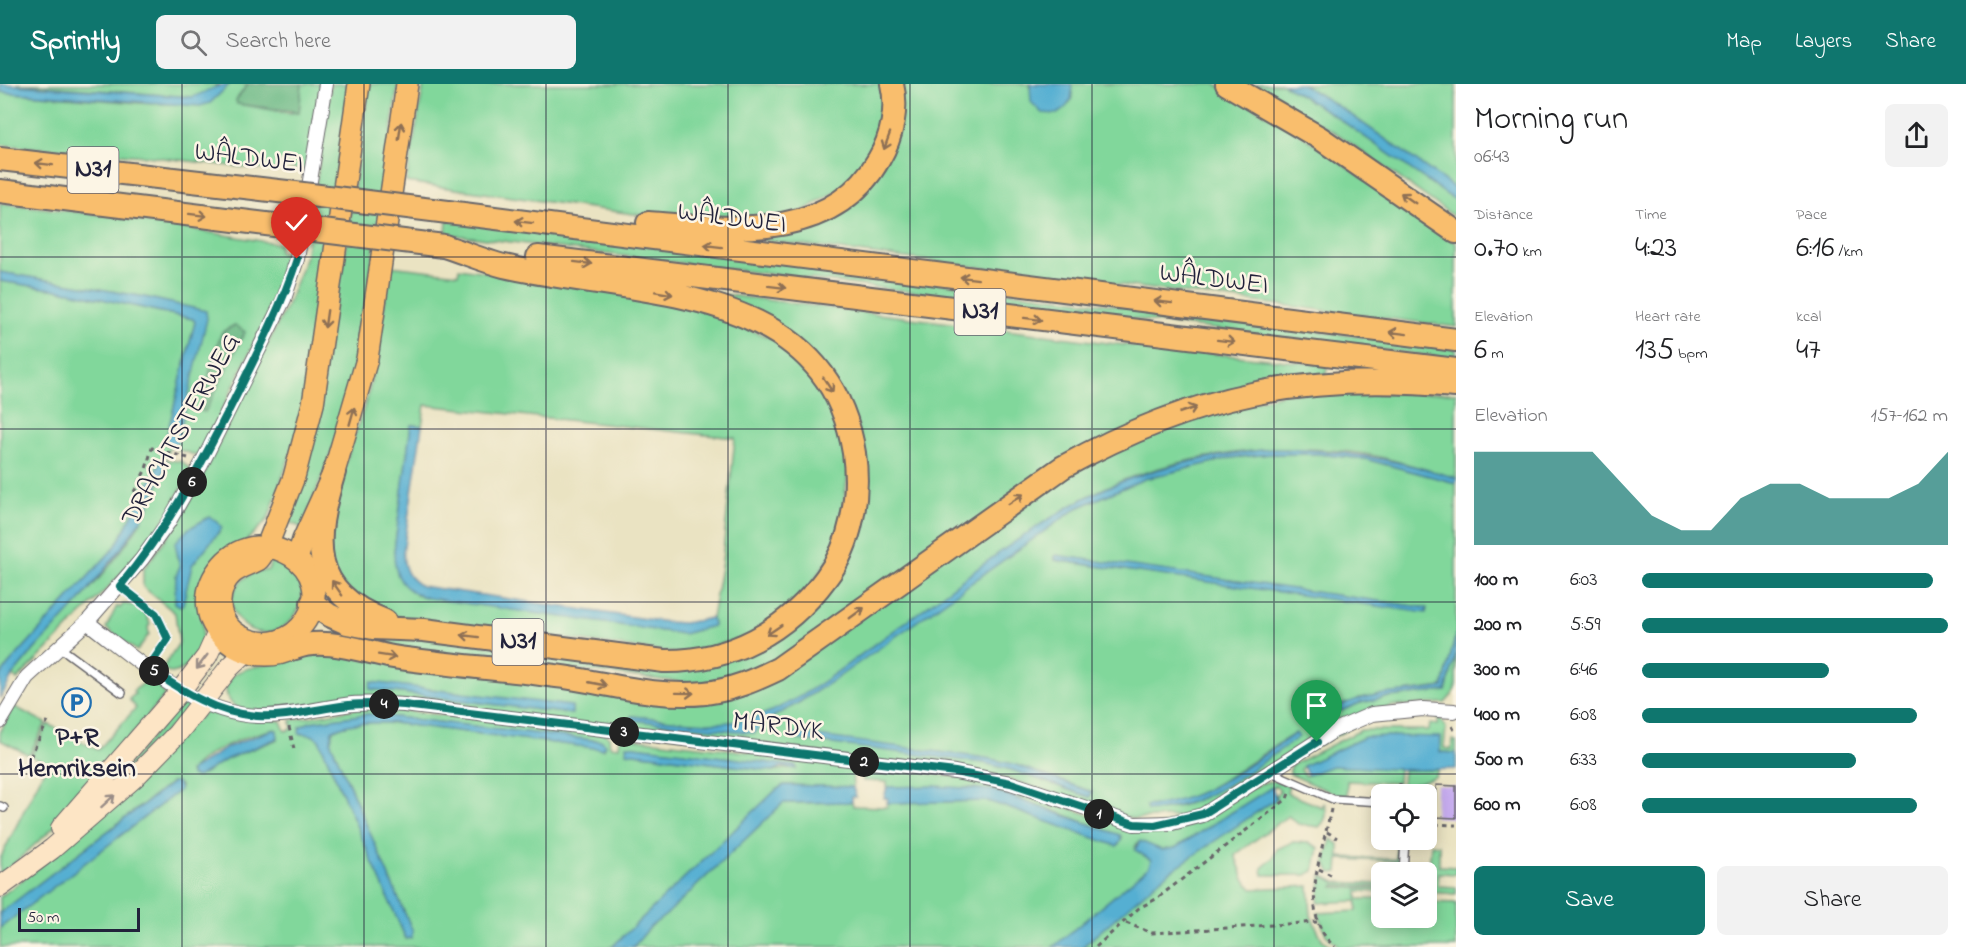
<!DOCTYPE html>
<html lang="en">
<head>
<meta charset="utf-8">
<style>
  body { margin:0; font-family:"Indie Flower",sans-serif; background:#f2f2f2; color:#202124; height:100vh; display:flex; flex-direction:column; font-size:22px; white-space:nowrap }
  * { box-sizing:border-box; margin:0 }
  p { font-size:20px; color:#757577 }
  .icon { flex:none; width:33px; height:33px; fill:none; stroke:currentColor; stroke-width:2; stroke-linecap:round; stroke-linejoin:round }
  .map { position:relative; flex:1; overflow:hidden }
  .sheet { display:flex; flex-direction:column; background:#fff; width:510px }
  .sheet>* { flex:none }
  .tools { position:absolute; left:1371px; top:700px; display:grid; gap:12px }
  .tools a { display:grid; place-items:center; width:66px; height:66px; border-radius:9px; background:#fff; box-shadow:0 3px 15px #0003; font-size:30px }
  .scale { position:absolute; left:18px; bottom:15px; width:122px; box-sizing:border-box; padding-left:6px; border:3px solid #22223b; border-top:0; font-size:16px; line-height:21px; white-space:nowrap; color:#22223b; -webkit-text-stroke:4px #fcf5e5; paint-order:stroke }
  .pin { position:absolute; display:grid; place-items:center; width:51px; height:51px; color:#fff; margin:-62px -26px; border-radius:50% 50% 50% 0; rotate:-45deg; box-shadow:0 0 6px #0007 }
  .pin .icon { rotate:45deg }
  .km { position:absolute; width:30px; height:30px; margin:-15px; border-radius:50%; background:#222; color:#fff; font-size:16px; line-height:30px; text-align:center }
  .round { display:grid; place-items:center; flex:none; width:63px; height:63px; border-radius:9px; background:#f2f2f2 }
  .headline { display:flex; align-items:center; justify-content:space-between; height:102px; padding:0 18px }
  h1 { font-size:33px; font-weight:600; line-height:45px }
  .figures { display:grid; grid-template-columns:repeat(3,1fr); gap:9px; height:102px; padding:6px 18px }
  .figures div { display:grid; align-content:center }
  .figures b { font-size:30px; font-weight:600 }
  .figures small { font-size:16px; font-weight:400 }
  .figures p { font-size:16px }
  .chart { height:168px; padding:12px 18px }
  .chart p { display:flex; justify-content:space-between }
  .chart svg { width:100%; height:108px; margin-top:6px; fill:#0f766e; opacity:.7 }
  .primary-button { display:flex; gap:12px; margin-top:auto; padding:12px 18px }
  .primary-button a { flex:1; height:69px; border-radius:9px; background:#0f766e; color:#fff; font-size:24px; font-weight:600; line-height:69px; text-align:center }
  .primary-button a+a { background:#f2f2f2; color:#202124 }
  ul { padding:0 18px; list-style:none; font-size:20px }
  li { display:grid; grid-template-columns:96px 72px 1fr; align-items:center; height:45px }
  li i { height:15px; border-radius:8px; background:#0f766e }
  header { display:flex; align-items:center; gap:36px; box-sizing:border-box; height:84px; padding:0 30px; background:#0f766e; color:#fff }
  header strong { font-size:28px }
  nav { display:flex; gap:33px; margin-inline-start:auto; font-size:21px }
  .search { width:420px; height:54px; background:#f2f2f2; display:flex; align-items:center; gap:15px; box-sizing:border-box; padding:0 21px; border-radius:9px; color:#757577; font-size:22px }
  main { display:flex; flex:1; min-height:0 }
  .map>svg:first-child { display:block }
  .green { fill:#81d79b; stroke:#527c6b; stroke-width:1.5; fill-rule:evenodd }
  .forest { fill:#68b883; stroke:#456d5f; stroke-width:1.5 }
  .water { fill:#54afd2; stroke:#3b6886; stroke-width:1.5 }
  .building { fill:#c6acee }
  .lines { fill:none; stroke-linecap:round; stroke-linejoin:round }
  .service-casing { stroke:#68666a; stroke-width:10 }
  .minor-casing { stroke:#68666a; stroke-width:16 }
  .secondary-casing { stroke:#68666a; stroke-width:22 }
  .primary-casing { stroke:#68666a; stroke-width:24 }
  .trunk-casing { stroke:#68666a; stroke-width:26 }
  .path { stroke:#68666a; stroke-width:3; stroke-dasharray:4.5 4.5; stroke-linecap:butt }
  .service { stroke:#fff; stroke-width:7 }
  .minor { stroke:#fff; stroke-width:14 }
  .secondary { stroke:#fde5c5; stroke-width:20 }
  .primary { stroke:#f9be6d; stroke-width:21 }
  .trunk { stroke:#f9be6d; stroke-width:22 }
  .trunk-bridge-casing { stroke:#68666a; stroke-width:26; stroke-linecap:butt }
  .trunk-bridge { stroke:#f9be6d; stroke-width:22 }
  .oneway { stroke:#8e7054 }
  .oneway2 { stroke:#9a8d87 }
  .route-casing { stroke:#fff; stroke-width:12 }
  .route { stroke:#0f766e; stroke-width:8 }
  .grid { fill:none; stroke:#22223b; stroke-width:1.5; stroke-opacity:0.55 }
  .labels { text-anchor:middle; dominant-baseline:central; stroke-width:5; stroke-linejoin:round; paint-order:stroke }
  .shield { fill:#fcf5e5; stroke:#63616e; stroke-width:1.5 }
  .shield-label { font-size:26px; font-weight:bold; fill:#22223b }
  .street-label { font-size:27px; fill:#22223b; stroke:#fcf5e5 }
  .poi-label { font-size:27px; font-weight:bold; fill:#22223b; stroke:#fcf5e5 }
</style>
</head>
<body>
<header>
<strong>Sprintly</strong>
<div class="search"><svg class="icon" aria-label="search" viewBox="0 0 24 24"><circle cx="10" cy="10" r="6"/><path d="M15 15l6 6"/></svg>Search here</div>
<nav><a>Map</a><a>Layers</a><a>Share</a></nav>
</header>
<main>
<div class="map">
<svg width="1456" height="863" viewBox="0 0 1456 863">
  <rect width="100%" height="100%" fill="#fcf5e5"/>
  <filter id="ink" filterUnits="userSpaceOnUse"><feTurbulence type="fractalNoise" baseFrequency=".0167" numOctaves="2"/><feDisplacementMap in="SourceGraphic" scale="12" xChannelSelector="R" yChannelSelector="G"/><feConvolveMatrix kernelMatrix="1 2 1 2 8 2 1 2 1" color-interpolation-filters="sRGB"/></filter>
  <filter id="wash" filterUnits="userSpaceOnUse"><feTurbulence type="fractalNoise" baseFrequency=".008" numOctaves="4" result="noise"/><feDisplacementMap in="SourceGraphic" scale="24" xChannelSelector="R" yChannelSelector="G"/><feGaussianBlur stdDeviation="1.35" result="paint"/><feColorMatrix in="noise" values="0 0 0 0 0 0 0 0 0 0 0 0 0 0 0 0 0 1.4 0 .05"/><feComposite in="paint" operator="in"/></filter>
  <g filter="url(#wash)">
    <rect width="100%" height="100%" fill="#eae3c2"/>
    <path class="green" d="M16 0H219L205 10 192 13Z
      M230 0H248L236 16 238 20 290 29 299 28 302 0H321L306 86 277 82 276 87 146 72 0 61V8L152 20 210 19Z
      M331 0H350L310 289 298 348 268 435 246 457 202 531C205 556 200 583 172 589L162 585 179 559 175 529 143 503V486L175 442 203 391 289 217 305 174ZM209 433 217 437 222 444 192 481 175 519 176 492 180 482 177 472 188 445Z
      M369 0H398L357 283 339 348 302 444 287 437 343 182Z
      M424 0H884L887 33 859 95 792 133 669 135 406 98Z
      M898 0H1030L1029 3 1069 20 1072 13 1071 0H1215L1297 48 1456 159V243L746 154 859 112Z
      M1255 0H1283L1335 32 1456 117V134L1339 51Z
      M1302 0H1456V105L1341 24Z
      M0 119 112 132 279 160V168L291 170 277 212 213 345 198 372 170 363 165 376 181 377 191 386 165 435 138 473 17 596 13 591C56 537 112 491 145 430 154 414 161 395 168 379L162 375 160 378 115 463 8 581 0 593V197L70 208 193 235 195 238 165 359 206 227 140 212 0 188ZM235 241 245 248 201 326 214 270 222 248Z
      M447 136 1456 265V275L446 150Z
      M390 182 458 190 459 184 675 215 785 260 831 316 849 384 837 460 807 507 747 553 680 570 381 530 337 497 329 481 328 432 368 311 379 258ZM425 321 735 354 722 478 712 534 713 542 683 550 416 511 394 467 411 341 422 342Z
      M696 207 1116 260 1327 281 1326 293 1168 328 784 572 740 592 700 599 681 598 388 564 336 549 341 542 647 582 793 539 861 417 825 286Z
      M1285 309H1456V394C1426 386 1395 375 1364 370 1272 356 1155 372 1074 420 1013 456 956 502 899 543 858 572 798 623 749 635 712 645 669 635 632 632L755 649 762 639 798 619 1077 424 1144 395 1230 374 1270 370H1318L1365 375 1456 399V549L1443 603 1359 614 1341 627 1360 619 1389 613 1446 607 1456 570V601L1453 610 1445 619 1392 622 1187 732 1133 735 1012 696 405 617 258 627C246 625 231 626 227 611 220 586 254 583 270 580 282 578 295 572 306 569L728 609 1066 388 1152 346ZM1055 472 1426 524V528L1055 476ZM370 605 572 623 571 630ZM1296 649C1252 681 1204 728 1147 726V722C1207 719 1246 677 1296 649ZM794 650 985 674 1013 680 1092 708 1090 713 1012 686 984 679Z
      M272 475C340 498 277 580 239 536 220 513 243 486 268 486Z
      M123 520 134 521 146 530 150 540 148 543 149 550 137 567 106 544 117 522 120 524Z
      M147 597 162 603 164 612 62 736 0 792V775L47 680 31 672 48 640 98 666 136 624 129 615 135 610 133 607Z
      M182 618 189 624 86 729Z
      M13 622 46 639 29 671 0 656V649Z
      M367 623 605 649 609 653 610 662 619 663 620 653 846 679 852 685 853 703 784 701 776 706 612 863H0V844L180 706V701L172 698 0 829V813L39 783 206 627 281 637 285 647 292 645 291 636ZM369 630 602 657 604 665 393 639C374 639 349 637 332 647L331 659 413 848 406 855 319 656 312 651 302 650 299 644 310 638ZM275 645 278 655 227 675 198 693 189 688C207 666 248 651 275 645ZM627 661 797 683 773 687 627 668Z
      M1439 631 1446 644 1444 664 1451 665 1453 656 1456 657V669L1440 668 1441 654 1365 653 1303 682 1301 686 1305 692 1331 682 1399 685 1398 699 1347 697V712L1337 711 1290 690V682L1361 646H1429L1430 640 1438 641Z
      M869 682 989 697 1140 748 1144 744H1155L1263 699 1275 697 1289 701 1287 709 1322 723 1324 719C1328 728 1327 736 1319 743L1298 740 1288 732 1235 771 1244 795 1252 805 1309 802 1311 832 1322 855 1331 863H1082L1165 791 1276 715V710L1280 707 1276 702 1175 764 1162 766 1138 758 1135 763 1152 776 1149 783 1053 863H633L651 842 666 831 783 719 852 718 853 722 887 723V719L988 717 1117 761 1122 754 1120 751 1011 711 974 704 887 703V698L863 697V688Z
      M1403 686H1438L1435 693 1404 703 1402 699Z
      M1331 755 1339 760V773L1396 775V763H1400L1399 789H1396V777L1339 775 1338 788 1331 789 1325 778Z
      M1293 758 1310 759 1319 764 1314 787 1306 791H1263L1262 784 1273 774 1277 765Z
      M1431 760 1439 761V782L1456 783V790L1439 789 1438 802 1456 803V810L1427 808Z
      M1322 791 1335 798 1381 800V803L1335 801 1334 803 1381 805V808L1358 807V815H1381L1382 834H1426L1427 818 1456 819V863H1340L1326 851 1318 829 1357 827V817L1318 819Z"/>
    <path class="forest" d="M248 0H302L299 28 237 20 236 16Z
      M235 241 245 248 205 328 201 327 214 270 222 248Z"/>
    <path class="water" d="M0 0 192 13C206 9 216 0 230 0L210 19 200 22 0 8Z
      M1030 0H1071C1075 14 1069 23 1057 30L1042 29 1031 18Z
      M1283 0H1302L1341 24 1456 105V117L1335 32Z
      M0 188 140 212 206 227 207 235 177 359 171 362 165 359 195 238 193 235 70 208 0 197Z
      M411 341 422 342 403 469C404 485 407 493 421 502L667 538 684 539 712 534 713 542 683 550 428 514C402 507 394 493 394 467Z
      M1270 365C1340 365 1389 374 1456 394V399L1365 375 1318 370H1270L1230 374 1144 395 1077 424 837 594 798 619 762 639 755 649 631 636V632C669 635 712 644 749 635 795 623 846 581 885 553 947 509 1008 458 1074 420 1134 386 1202 373 1270 365Z
      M162 375 168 378 145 430 121 465 78 519 32 568 13 591 0 615V593L8 581 115 463Z
      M209 433 217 437 222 444 192 481 183 520 180 522 175 519 176 492 180 482 175 459 188 445Z
      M1055 471 1427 524 1426 529 1055 476Z
      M1456 549V570L1446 607 1389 613 1360 619 1341 627 1339 622C1379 605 1405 611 1443 603Z
      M371 598 572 622V630L370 605Z
      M369 630 602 657 605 661 602 665 393 639C374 639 349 637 332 647L331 659 413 848 411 854 406 855 319 656 312 651 299 649 300 643 310 638Z
      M271 646H277L278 654 227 675 198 693 191 692V686L228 663Z
      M794 649 985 674 1013 680 1092 708 1090 713 1012 686 984 679 794 655Z
      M1296 649 1299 653C1251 685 1206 724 1147 727L1146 722C1204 719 1249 680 1296 649Z
      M1389 652 1441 653 1440 668 1456 669V685L1415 686 1332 682 1308 691 1303 682 1365 653Z
      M627 661 796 682 797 685 782 683 773 687 627 668Z
      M173 698H177L180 706 0 844V829Z
      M784 701 853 703 856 713H852V718L783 719 666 831 651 842 633 863H612L776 706Z
      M935 702 992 706 1120 751 1121 757 1117 762 988 717 887 719 888 714H884L887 703Z
      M1272 703 1276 715 1165 791 1082 863H1053L1149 783 1151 776 1135 766 1140 757 1162 766 1175 764Z"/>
    <g id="blocks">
      <path class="building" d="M1436 701 1456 702V734L1435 733Z"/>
    </g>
  </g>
  <g filter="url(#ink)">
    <use href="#blocks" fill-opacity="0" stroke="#68666a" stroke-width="1.5"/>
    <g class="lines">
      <defs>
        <path id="service" d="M120 502 156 530 168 555 148 584
          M58 562 122 609
          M1271 688 1333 715 1382 718
          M0 722 4 724
          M1403 789 1405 756"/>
        <path id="minor" d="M87 538C136 575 193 630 258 632 287 633 316 625 345 621 364 618 384 620 404 621L955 688 1011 699 1134 740 1172 739 1203 731 1333 647 1372 630 1423 625 1454 627
          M0 638 27 593 87 538 142 475 168 439 201 381 284 215 297 175 326 0"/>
        <path id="secondary" d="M61 744 181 606 207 572 218 548
          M0 803 52 765 134 694 177 650 229 584 245 569"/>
        <path id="primary" d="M297 475 303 456 334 388 367 275 407 0
          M295 564C239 592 179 531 222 481 262 435 339 484 306 536 277 581 204 553 223 503 230 485 243 484 258 476 263 472 266 462 269 457L294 393 313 320 359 0"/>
        <path id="trunk" d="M1227 0 1320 54 1456 148
          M0 75 287 108
          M0 107 282 142
          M448 128 1456 256
          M648 139C729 145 832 159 879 75 892 53 898 25 892 0
          M538 173 1456 286
          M334 388C313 457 308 507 385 537
          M312 519 329 531 347 539 373 544 424 546 664 577C731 578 787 547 826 494 852 460 860 411 854 369 827 197 633 212 504 182 484 177 463 168 444 162
          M295 564C323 552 364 568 393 573 452 582 511 585 570 594 614 601 660 614 705 609 732 606 755 596 778 585L1063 383C1194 310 1307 288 1456 302"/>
      </defs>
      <use href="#service" class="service-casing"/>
      <use href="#minor" class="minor-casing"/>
      <use href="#secondary" class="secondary-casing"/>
      <use href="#primary" class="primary-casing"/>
      <use href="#trunk" class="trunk-casing"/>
      <path class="path" d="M134 408 146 385 152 364 188 374
        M1452 642 1456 650
        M289 643 294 665
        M30 673 48 637
        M1399 711 1400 699
        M1331 725C1323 768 1296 830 1335 863
        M1426 740 1456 741
        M1327 748 1337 754
        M1319 785 1335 793
        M1126 839 1152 849 1317 838
        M1096 863 1139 824 1156 815 1287 715 1289 709"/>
      <use href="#service" class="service"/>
      <use href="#minor" class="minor"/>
      <use href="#secondary" class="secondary"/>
      <use href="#primary" class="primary"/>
      <use href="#trunk" class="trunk"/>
      <defs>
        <path id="trunk-bridge" d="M287 108 448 128
          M282 142 444 162"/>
      </defs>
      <use href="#trunk-bridge" class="trunk-bridge-casing"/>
      <use href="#trunk-bridge" class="trunk-bridge"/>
    </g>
    <defs><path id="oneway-shaft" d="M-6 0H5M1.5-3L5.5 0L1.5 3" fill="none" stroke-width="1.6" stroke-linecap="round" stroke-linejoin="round" transform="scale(1.5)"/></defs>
    <g class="oneway">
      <use href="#oneway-shaft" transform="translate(400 47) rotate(-82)"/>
      <use href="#oneway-shaft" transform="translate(887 57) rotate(110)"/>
      <use href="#oneway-shaft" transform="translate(44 80) rotate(-173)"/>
      <use href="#oneway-shaft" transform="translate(1408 114) rotate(-145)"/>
      <use href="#oneway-shaft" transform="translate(198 131) rotate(7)"/>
      <use href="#oneway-shaft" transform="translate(524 138) rotate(-173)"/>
      <use href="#oneway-shaft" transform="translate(713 162) rotate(-173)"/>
      <use href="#oneway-shaft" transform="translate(583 179) rotate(7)"/>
      <use href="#oneway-shaft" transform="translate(969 194) rotate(-173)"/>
      <use href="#oneway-shaft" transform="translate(777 203) rotate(7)"/>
      <use href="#oneway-shaft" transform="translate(664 209) rotate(10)"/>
      <use href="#oneway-shaft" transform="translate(1163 218) rotate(-173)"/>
      <use href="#oneway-shaft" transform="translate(326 235) rotate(98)"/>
      <use href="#oneway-shaft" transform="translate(1033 235) rotate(7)"/>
      <use href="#oneway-shaft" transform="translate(1398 249) rotate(-173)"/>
      <use href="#oneway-shaft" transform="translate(1226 257) rotate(7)"/>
      <use href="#oneway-shaft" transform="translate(828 301) rotate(57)"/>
      <use href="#oneway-shaft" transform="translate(1188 326) rotate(-19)"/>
      <use href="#oneway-shaft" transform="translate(352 332) rotate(-74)"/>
      <use href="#oneway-shaft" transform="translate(1016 415) rotate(-34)"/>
      <use href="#oneway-shaft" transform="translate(337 504) rotate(-125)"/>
      <use href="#oneway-shaft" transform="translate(857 529) rotate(-36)"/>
      <use href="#oneway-shaft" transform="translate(774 546) rotate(146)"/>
      <use href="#oneway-shaft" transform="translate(470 552) rotate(-173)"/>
      <use href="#oneway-shaft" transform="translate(387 572) rotate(9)"/>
      <use href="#oneway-shaft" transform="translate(598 600) rotate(11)"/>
      <use href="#oneway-shaft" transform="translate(685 609) rotate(1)"/>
    </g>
    <g class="oneway2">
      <use href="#oneway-shaft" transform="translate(202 578) rotate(127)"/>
      <use href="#oneway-shaft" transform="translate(108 717) rotate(-42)"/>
    </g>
  </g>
  <g class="lines" filter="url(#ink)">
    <defs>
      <path id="route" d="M297 175C281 224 257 270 234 316 200 383 168 444 120 502L156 530 168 555 148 584C181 606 216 630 257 632 288 634 318 624 349 621 367 619 386 620 404 621L955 688 1011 699 1134 740 1155 741 1203 730 1317 658"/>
    </defs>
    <use href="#route" class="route-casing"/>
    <use href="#route" class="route"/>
  </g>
  <path class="grid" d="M182 0V863M364 0V863M546 0V863M728 0V863M910 0V863M1092 0V863M1274 0V863M0 173H1456M0 345H1456M0 518H1456M0 690H1456"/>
  <defs>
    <symbol id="parking-ring" viewBox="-11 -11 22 22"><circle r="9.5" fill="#fcf5e5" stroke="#1f6fb2" stroke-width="1.5"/><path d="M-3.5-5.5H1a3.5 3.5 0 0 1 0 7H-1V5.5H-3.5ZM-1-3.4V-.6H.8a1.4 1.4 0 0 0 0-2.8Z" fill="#1f6fb2"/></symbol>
  </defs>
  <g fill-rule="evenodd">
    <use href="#parking-ring" x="60" y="602" width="33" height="33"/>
  </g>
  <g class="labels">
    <g class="shield">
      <rect x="67.5" y="63" width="51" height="46" rx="4.5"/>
      <rect x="954.5" y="205" width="51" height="46" rx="4.5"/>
      <rect x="492.5" y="535" width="51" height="46" rx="4.5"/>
    </g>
    <g class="shield-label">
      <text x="93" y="86">N31</text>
      <text x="980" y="228">N31</text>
      <text x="518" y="558">N31</text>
    </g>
    <g class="street-label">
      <text transform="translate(249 75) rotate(7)">WÂLDWEI</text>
      <text transform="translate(732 135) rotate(7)">WÂLDWEI</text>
      <text transform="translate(1214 196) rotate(7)">WÂLDWEI</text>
      <text transform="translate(182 346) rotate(-61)">DRACHTSTERWEG</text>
      <text transform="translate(778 643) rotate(7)">MARDYK</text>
    </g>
    <g class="poi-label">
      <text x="77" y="654">P+R<tspan x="77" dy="31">Hemriksein</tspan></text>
    </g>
  </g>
</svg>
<div class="tools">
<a><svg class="icon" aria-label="locate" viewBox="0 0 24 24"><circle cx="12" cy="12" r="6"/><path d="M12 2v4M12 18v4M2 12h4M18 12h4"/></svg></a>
<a><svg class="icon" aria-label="layers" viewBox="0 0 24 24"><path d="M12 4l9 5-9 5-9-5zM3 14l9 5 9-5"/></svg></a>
</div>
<div class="scale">50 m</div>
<div class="pin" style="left:1317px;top:658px;background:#1e9e55"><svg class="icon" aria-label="arrive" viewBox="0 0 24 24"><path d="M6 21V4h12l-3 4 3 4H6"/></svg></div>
<div class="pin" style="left:297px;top:175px;background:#d93025"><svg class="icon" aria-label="check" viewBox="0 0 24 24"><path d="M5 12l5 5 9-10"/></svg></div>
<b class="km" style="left:1099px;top:730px">1</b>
<b class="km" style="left:864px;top:678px">2</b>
<b class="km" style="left:624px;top:648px">3</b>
<b class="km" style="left:384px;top:620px">4</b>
<b class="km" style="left:154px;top:587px">5</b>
<b class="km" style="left:192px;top:398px">6</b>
</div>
<section class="sheet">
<div class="headline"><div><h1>Morning run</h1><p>06:43</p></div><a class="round"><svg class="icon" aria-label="share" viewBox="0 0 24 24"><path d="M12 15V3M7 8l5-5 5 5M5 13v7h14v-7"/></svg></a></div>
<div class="figures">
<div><p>Distance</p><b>0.70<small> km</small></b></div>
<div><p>Time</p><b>4:23</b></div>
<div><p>Pace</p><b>6:16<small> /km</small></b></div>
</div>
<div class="figures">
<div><p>Elevation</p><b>6<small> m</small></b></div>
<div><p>Heart rate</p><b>135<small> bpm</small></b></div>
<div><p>kcal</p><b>47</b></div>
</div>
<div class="chart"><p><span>Elevation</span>157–162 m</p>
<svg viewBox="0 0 160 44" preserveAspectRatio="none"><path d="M0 44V6L10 6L20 6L30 6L40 6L50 19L60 32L70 38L80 38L90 25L100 19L110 19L120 25L130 25L140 25L150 19L160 6V44z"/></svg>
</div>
<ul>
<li><b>100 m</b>6:03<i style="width:95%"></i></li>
<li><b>200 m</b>5:59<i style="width:100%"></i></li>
<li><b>300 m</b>6:46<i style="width:61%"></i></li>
<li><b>400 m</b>6:08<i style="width:90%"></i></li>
<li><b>500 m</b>6:33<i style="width:70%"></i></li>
<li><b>600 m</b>6:08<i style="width:90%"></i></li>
</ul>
<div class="primary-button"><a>Save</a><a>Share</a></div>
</section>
</main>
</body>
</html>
